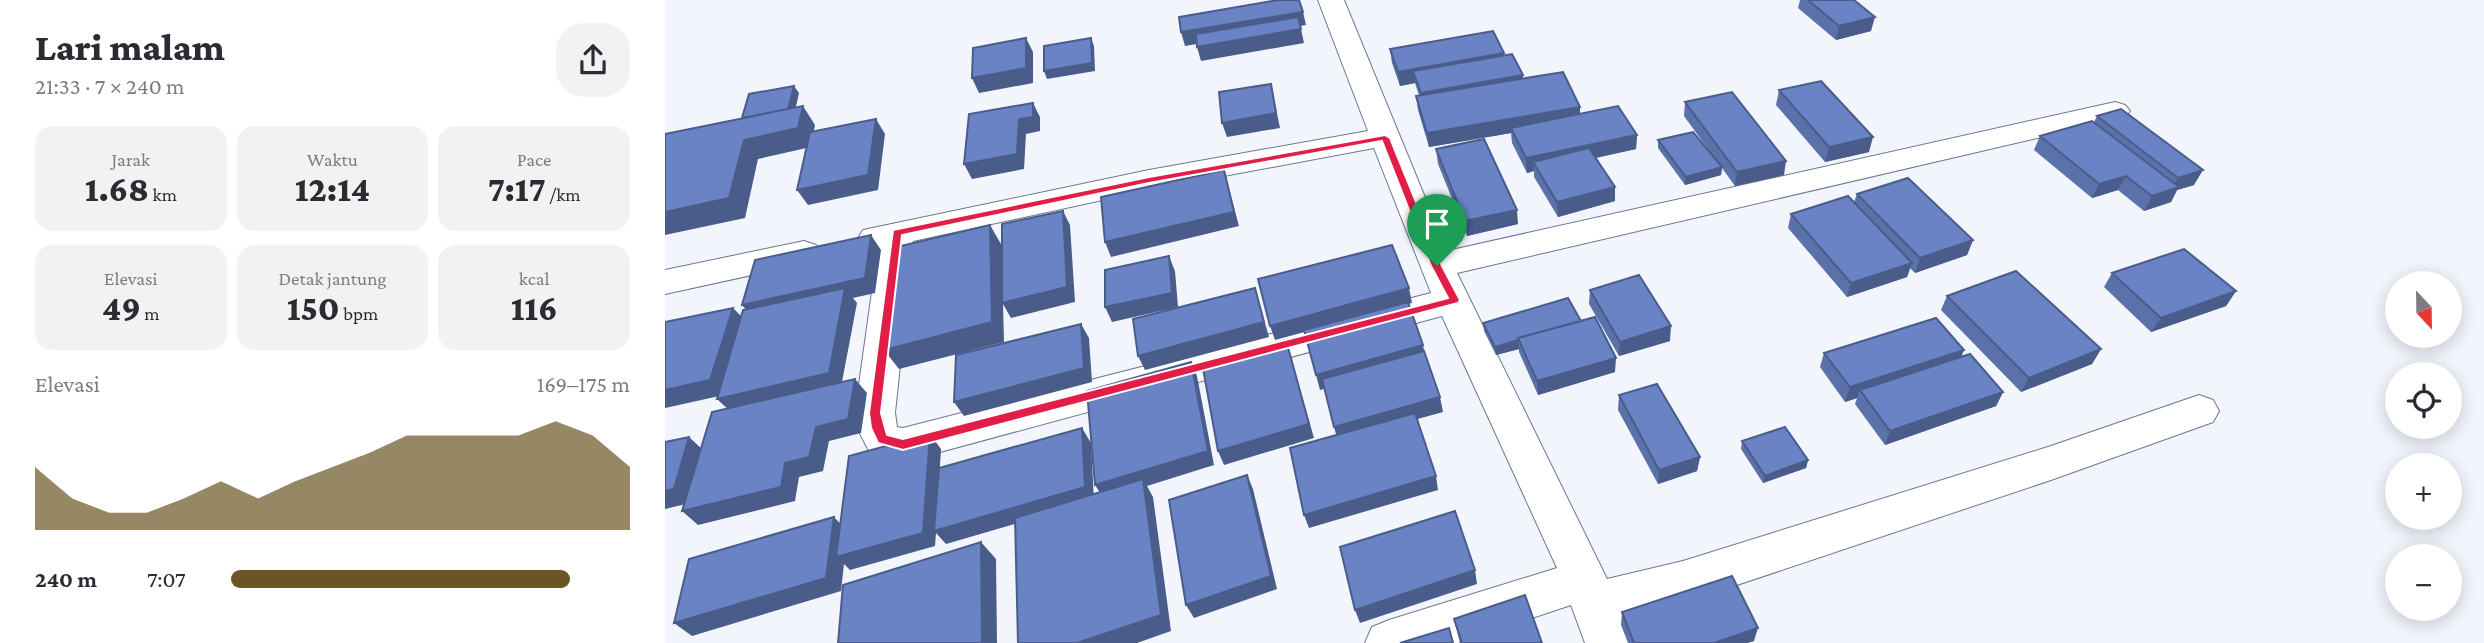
<!DOCTYPE html>
<html lang="id">
<head>
<meta charset="utf-8">
<style>
  body { margin:0; font-family:"Crimson Pro",serif; background:#f2f2f3; color:#2b2b33; height:100vh; display:flex; flex-direction:column; font-size:26px; white-space:nowrap }
  * { box-sizing:border-box; margin:0 }
  p { font-size:23px; color:#7c7c81 }
  .icon { flex:none; width:38px; height:38px; fill:none; stroke:currentColor; stroke-width:2; stroke-linecap:round; stroke-linejoin:round }
  .map { position:relative; flex:1; overflow:hidden }
  .side { display:flex; flex-direction:column; background:#fff; width:665px }
  .side>* { flex:none }
  .needle { width:46px; rotate:158deg }
  .tools { position:absolute; left:1720px; top:271px; display:grid; gap:14px }
  .tools a { display:grid; place-items:center; width:77px; height:77px; border-radius:50%; background:#fff; box-shadow:0 4px 18px #0003; font-size:35px }
  .pin { position:absolute; display:grid; place-items:center; width:60px; height:60px; color:#fff; margin:-72px -30px; border-radius:50% 50% 50% 0; rotate:-45deg; box-shadow:0 0 7px #0007 }
  .pin .icon { rotate:45deg }
  .round { display:grid; place-items:center; flex:none; width:74px; height:74px; border-radius:28px; background:#f2f2f3 }
  .head { display:flex; align-items:center; justify-content:space-between; height:119px; padding:0 35px }
  h1 { font-size:38px; font-weight:800; line-height:52px }
  .metrics { display:grid; grid-template-columns:repeat(3,1fr); gap:10px; height:119px; padding:7px 35px }
  .metrics div { display:grid; align-content:center; border-radius:18px; background:#f2f2f3; text-align:center }
  .metrics b { font-size:35px; font-weight:800 }
  .metrics small { font-size:19px; font-weight:400 }
  .metrics p { font-size:19px }
  .chart { height:196px; padding:14px 35px }
  .chart p { display:flex; justify-content:space-between }
  .chart svg { width:100%; height:126px; margin-top:7px; fill:#6a5625; opacity:.7 }
  ul { padding:0 35px; list-style:none; font-size:23px }
  li { display:grid; grid-template-columns:112px 84px 1fr; align-items:center; height:52px }
  li i { height:18px; border-radius:9px; background:#6a5625 }
  main { display:flex; flex:1; min-height:0 }
  .map>svg:first-child { display:block }
  .lines { fill:none; stroke-linecap:round; stroke-linejoin:round }
  .minor-casing { stroke:#6c7793; stroke-width:2 }
  .minor { fill:#fff; fill-rule:evenodd }
  .wall { fill:#5a71a9 }
  .shaded-wall { fill:#4a5c8a }
  .building { fill:#6983c5; stroke:#4a5c8a; stroke-width:2 }
  .route { fill:#e11d48; stroke:#fff; stroke-width:2; fill-rule:evenodd }
</style>
</head>
<body>
<main>
<section class="side">
<div class="head"><div><h1>Lari malam</h1><p>21:33 · 7 × 240 m</p></div><a class="round"><svg class="icon" aria-label="share" viewBox="0 0 24 24"><path d="M12 15V3M7 8l5-5 5 5M5 13v7h14v-7"/></svg></a></div>
<div class="metrics">
<div><p>Jarak</p><b>1.68<small> km</small></b></div>
<div><p>Waktu</p><b>12:14</b></div>
<div><p>Pace</p><b>7:17<small> /km</small></b></div>
</div>
<div class="metrics">
<div><p>Elevasi</p><b>49<small> m</small></b></div>
<div><p>Detak jantung</p><b>150<small> bpm</small></b></div>
<div><p>kcal</p><b>116</b></div>
</div>
<div class="chart"><p><span>Elevasi</span>169–175 m</p>
<svg viewBox="0 0 160 44" preserveAspectRatio="none"><path d="M0 44V22L10 33L20 38L30 38L40 33L50 27L60 33L70 27L80 22L90 17L100 11L110 11L120 11L130 11L140 6L150 11L160 22V44z"/></svg>
</div>
<ul>
<li><b>240 m</b>7:07<i style="width:85%"></i></li>
</ul>
</section>
<div class="map">
<svg width="1819" height="643" viewBox="0 0 1819 643">
  <rect width="100%" height="100%" fill="#f2f5fc"/>
  <g class="lines">
    <defs>
      <path id="minor" d="M653 0H679L782 251 1450 102 1460 105 1465 111 1460 117 1450 120 792 273 942 579 1018 561 1386 446 1534 395 1548 400 1554 411 1548 422 1386 480 1018 603 958 617 968 643H920L906 605 793 643H700L707 627 724 620 892 568 777 316 238 462 204 451 192 428 190 413 213 249 198 246 193 238 198 230 484 170 703 131ZM709 148 766 293 238 428 232 427 230 413 248 241 484 190Z
        M139 241 151 245 156 253 151 261 0 294V270Z"/>
    </defs>
    <use href="#minor" class="minor-casing"/>
    <use href="#minor" class="minor"/>
  </g>
  <path class="wall" d="M1135 0H1189L1206 31 1171 40 1133 8Z
    M725 49 839 53V56L858 78 915 114 972 135 971 149 931 158 950 187V201L893 217 869 177V171L862 173 847 143 846 133 764 147 753 110 751 96 754 95 750 83 735 86 727 63Z
    M1114 90 1204 152 1160 162 1111 105Z
    M1020 102 1119 175 1070 186 1057 168 1056 175 1020 185 993 148V140L1048 156 1019 116Z
    M1432 116 1529 185 1512 190 1506 202 1479 211 1453 190 1427 198 1369 150 1375 136 1429 122Z
    M771 149 853 224 802 236 773 164Z
    M1192 194 1308 240 1302 255 1250 273 1245 268 1242 277 1182 297 1123 228 1126 214 1189 202Z
    M1447 273 1571 291 1561 306 1486 332 1439 287Z
    M925 290 1005 341 954 356 924 304Z
    M1282 296 1436 349 1427 364 1356 392 1276 310Z
    M916 321 950 372 873 395 854 352V349L831 355 819 331 818 323Z
    M1299 350 1296 357 1338 392 1331 406 1220 445 1190 404 1192 398 1180 402 1155 367 1159 353Z
    M954 395 1035 457 1032 471 993 484 953 410Z
    M1077 441 1143 460 1141 468 1098 483 1076 449Z
    M957 612 1089 641 1082 643H963L956 625Z
    M789 619 877 643H795Z"/>
  <path class="shaded-wall" d="M638 12 641 25 520 46 516 32Z
    M1210 17 1206 31 1171 40 1174 26Z
    M636 29 639 43 536 61 532 47Z
    M361 38 368 52V83L314 93 307 78Z
    M426 38 429 46 430 71 382 79 379 71Z
    M839 53 840 67 748 71 750 83 735 86 733 72Z
    M858 75V89L758 107 756 93Z
    M606 84 615 128 562 137 557 123Z
    M129 86 134 93 128 120 82 129Z
    M368 103 375 117V131L361 134 359 169 307 179 299 164 354 119Z
    M138 106 150 125 146 147 93 159 80 218 0 235V212L79 140Z
    M915 107V121L846 128V133L764 147 762 133Z
    M211 119 220 134 213 190 143 205 132 190Z
    M972 135 971 149 873 170 868 162 869 171 862 173 861 158Z
    M1208 137 1204 152 1160 162 1164 147Z
    M1121 161 1119 175 1070 186 1072 172Z
    M1057 167 1056 175 1020 185 1021 177Z
    M559 170 574 226 446 257 440 242Z
    M1538 170 1529 185 1512 190 1506 202 1479 211 1487 196 1506 190 1513 178Z
    M1461 176 1453 190 1427 198 1434 184Z
    M950 187V201L893 217 892 202Z
    M852 210 853 224 802 236 800 221Z
    M398 211 405 225 410 302 346 318 338 304 339 342 234 369 219 350 325 225 336 244 338 303Z
    M206 235 216 250 210 293 188 298 192 303 176 387 67 413 52 399 90 320 77 305Z
    M1308 240 1302 255 1250 273 1255 258Z
    M504 256 510 271 513 307 447 322 440 307Z
    M1247 263 1242 277 1182 297 1186 283Z
    M590 288 604 337 480 370 473 356Z
    M744 288 747 303 610 340 605 326Z
    M1571 291 1561 306 1486 332 1496 318Z
    M68 308 82 322 59 395 0 408V390Z
    M416 324 424 338 427 382 299 416 289 402Z
    M1006 326 1005 341 954 356 955 342Z
    M621 340 649 438 559 465 553 451Z
    M853 340 854 349 831 355 830 347Z
    M758 345 761 360 655 390 651 375Z
    M1436 349 1427 364 1356 392 1364 378Z
    M1299 350 1292 365 1195 390 1192 398 1180 402 1185 387Z
    M951 358 950 372 873 395 872 381Z
    M526 362 532 376 549 465 482 486 488 497 506 631 472 643H412L439 499 430 485Z
    M190 379 202 393 196 433 164 441 158 471 134 477 130 501 33 525 17 511 120 463Z
    M1338 392 1331 406 1220 445 1225 431Z
    M775 397 778 412 673 441 669 427Z
    M417 428 426 443 429 501 281 544 271 533 270 546 185 570 179 564 176 591 27 636 9 623 169 517 182 531 265 434 276 449 271 530Z
    M24 437 39 451 25 503 0 509V491Z
    M1035 457 1032 471 993 484 994 470Z
    M1143 460 1141 468 1098 483 1100 476Z
    M582 475 588 489 612 589 529 618 521 605Z
    M771 476 773 490 644 528 639 515Z
    M316 542 331 559 332 643H317Z
    M810 570 812 584 695 623 690 610Z
    M1093 628 1089 641 1082 643H1049Z"/>
  <path class="building" d="M613 0H634L638 12 516 32 514 17Z
    M1143 0H1189L1210 17 1174 26Z
    M633 17 636 29 532 47 531 34Z
    M828 31 839 53 733 72 725 49Z
    M361 38V68L307 78 308 48Z
    M426 38 427 63 379 71V46Z
    M847 54 858 75 756 93 748 71Z
    M898 72 915 107 762 133 751 96Z
    M1156 81 1208 137 1164 147 1114 90Z
    M606 84 611 113 557 123 554 92Z
    M129 86 123 109 77 118 84 94Z
    M1067 92 1121 161 1072 172 1020 102Z
    M368 103V117L354 119 352 154 299 164 304 114Z
    M138 106 133 128 79 140 64 198 0 212V134Z
    M953 106 972 135 861 158 846 128Z
    M1456 109 1538 170 1513 178 1432 116Z
    M211 119 203 175 132 190 145 132Z
    M1427 121 1514 187 1487 196 1461 176 1434 184 1375 136Z
    M1028 132 1057 167 1021 177 993 140Z
    M819 139 852 210 800 221 771 149Z
    M924 148 950 187 892 202 868 162Z
    M559 170 569 212 440 242 436 197Z
    M1243 178 1308 240 1255 258 1192 194Z
    M1183 196 1247 263 1186 283 1126 214Z
    M398 211 402 287 337 303V224Z
    M325 225 327 322 219 350 227 248Z
    M206 235 200 278 77 305 90 260Z
    M727 245 744 288 605 326 593 279Z
    M1519 249 1571 291 1496 318 1447 273Z
    M504 256 507 293 440 307V270Z
    M1351 271 1436 349 1364 378 1282 296Z
    M974 275 1006 326 955 342 925 290Z
    M180 288 164 373 52 399 78 310Z
    M590 288 599 322 473 356 468 319Z
    M903 298 916 321 853 338V340L830 347 818 323Z
    M743 302 758 345 651 375 639 330Z
    M68 308 45 380 0 390V322Z
    M930 317 951 358 872 381 853 338Z
    M1271 318 1299 350 1185 387 1159 353Z
    M416 324 419 368 289 402 291 355Z
    M621 340 644 424 553 451 537 363Z
    M759 351 775 397 669 427 657 379Z
    M1305 354 1338 392 1225 431 1195 390Z
    M526 362 543 451 430 485 422 391Z
    M190 379 183 419 151 427 144 457 120 463 116 487 17 511 47 412Z
    M992 384 1035 457 994 470 954 395Z
    M750 413 771 476 639 515 625 448Z
    M1120 427 1143 460 1100 476 1077 441Z
    M417 428 420 487 269 531 274 468Z
    M265 434 258 533 171 557 184 456Z
    M24 437 9 489 0 491V442Z
    M582 475 606 576 521 605 504 500Z
    M478 479 496 615 412 643H353L350 518Z
    M790 511 810 570 690 610 675 547Z
    M169 517 161 578 9 623 24 559Z
    M316 542 317 643H173L178 585Z
    M1067 576 1093 628 1049 643H969L957 612Z
    M860 595 877 643H797L789 619Z
    M784 628 788 643H735Z"/>
  <path class="route" d="M720 135 725 138 777 266 795 300 793 303 238 450 213 443 206 428 204 413 228 230 484 177ZM717 141 766 266 783 298 238 439 222 435 216 413 237 235 484 183Z"/>
</svg>
<div class="tools">
<a><svg class="needle" viewBox="-14 -14 28 28"><path d="M0-13l5 13h-10z" fill="#e53935"/><path d="M0 13l5-13h-10z" fill="#7c7c81"/></svg></a>
<a><svg class="icon" aria-label="locate" viewBox="0 0 24 24"><circle cx="12" cy="12" r="6"/><path d="M12 2v4M12 18v4M2 12h4M18 12h4"/></svg></a>
<a>+</a>
<a>−</a>
</div>
<div class="pin" style="left:772px;top:266px;background:#1e9e55"><svg class="icon" aria-label="arrive" viewBox="0 0 24 24"><path d="M6 21V4h12l-3 4 3 4H6"/></svg></div>
</div>
</main>
</body>
</html>
